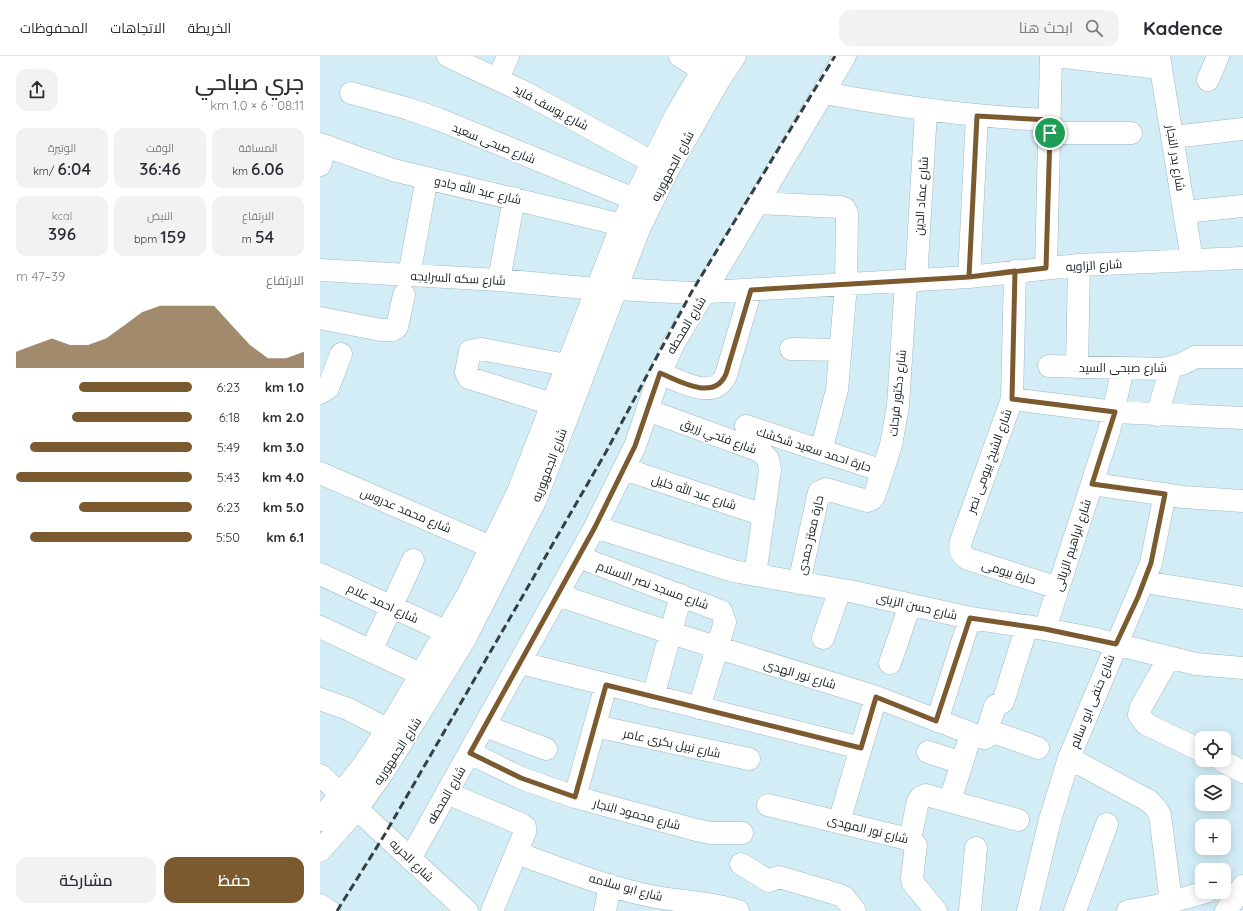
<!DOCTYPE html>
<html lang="ar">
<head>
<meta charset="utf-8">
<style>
  body { margin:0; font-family:Quicksand,Cairo,sans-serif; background:#f2f2f3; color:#2b2b33; direction:rtl; height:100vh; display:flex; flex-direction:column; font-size:15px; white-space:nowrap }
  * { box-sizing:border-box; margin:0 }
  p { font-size:13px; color:#7c7c81 }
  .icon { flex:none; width:22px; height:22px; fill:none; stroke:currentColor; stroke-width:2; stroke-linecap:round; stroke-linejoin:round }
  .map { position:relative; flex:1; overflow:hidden; direction:ltr }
  .details { display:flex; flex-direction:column; background:#fff; width:320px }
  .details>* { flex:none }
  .fabs { position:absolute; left:875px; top:675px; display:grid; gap:8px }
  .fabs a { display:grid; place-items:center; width:36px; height:36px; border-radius:8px; background:#fff; box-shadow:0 2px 10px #0003; font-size:20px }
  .pin { position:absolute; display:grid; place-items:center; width:34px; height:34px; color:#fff; margin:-17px; border:2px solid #fff; border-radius:50%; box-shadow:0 1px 4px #0007 }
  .round { display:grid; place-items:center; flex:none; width:42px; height:42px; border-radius:12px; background:#f2f2f3 }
  .headline { display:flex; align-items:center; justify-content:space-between; height:68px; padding:0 16px }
  h1 { font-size:22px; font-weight:600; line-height:30px }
  .stats { display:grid; grid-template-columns:repeat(3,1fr); gap:6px; height:68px; padding:4px 16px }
  .stats div { display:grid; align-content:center; border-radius:10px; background:#f2f2f3; text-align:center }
  .stats b { font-size:17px; font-weight:600 }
  .stats small { font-size:11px; font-weight:400 }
  .stats p { font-size:11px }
  .chart { height:112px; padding:8px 16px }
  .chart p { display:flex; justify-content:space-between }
  .chart svg { width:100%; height:72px; margin-top:4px; fill:#7b5a30; opacity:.7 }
  .button { display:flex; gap:8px; margin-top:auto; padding:8px 16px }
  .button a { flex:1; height:46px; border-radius:12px; background:#7b5a30; color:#fff; font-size:16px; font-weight:600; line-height:46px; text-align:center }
  .button a+a { background:#f2f2f3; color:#2b2b33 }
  ul { padding:0 16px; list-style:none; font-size:13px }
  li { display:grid; grid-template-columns:64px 48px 1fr; align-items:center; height:30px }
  li i { height:10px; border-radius:5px; background:#7b5a30 }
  header { display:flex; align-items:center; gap:24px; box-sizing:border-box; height:56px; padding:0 20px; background:#fff; border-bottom:1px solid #e1e1e2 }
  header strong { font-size:19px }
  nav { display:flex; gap:22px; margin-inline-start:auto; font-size:14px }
  .search { width:280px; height:36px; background:#f2f2f3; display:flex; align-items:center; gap:10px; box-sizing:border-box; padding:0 14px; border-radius:12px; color:#7c7c81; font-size:15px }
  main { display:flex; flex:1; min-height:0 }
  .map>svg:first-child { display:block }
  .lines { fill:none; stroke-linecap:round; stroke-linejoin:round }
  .minor-casing { stroke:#a0b9c2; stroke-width:23 }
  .major-casing { stroke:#a0b9c2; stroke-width:23 }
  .minor { stroke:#fff; stroke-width:22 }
  .major { stroke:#fff; stroke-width:22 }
  .rail { stroke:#334044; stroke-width:3; stroke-dasharray:8 4; stroke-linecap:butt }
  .route-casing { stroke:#fff; stroke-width:8 }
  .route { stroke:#7b5a30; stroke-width:5 }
  .labels { text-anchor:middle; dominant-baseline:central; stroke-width:4; stroke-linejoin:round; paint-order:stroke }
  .street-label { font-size:12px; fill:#141e21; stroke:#fff }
</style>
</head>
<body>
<header>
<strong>Kadence</strong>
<div class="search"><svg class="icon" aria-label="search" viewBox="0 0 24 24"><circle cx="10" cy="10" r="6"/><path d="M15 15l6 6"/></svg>ابحث هنا</div>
<nav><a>الخريطة</a><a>الاتجاهات</a><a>المحفوظات</a></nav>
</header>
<main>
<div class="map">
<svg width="923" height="855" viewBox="0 0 923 855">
  <rect width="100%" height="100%" fill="#d3edf7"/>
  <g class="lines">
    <defs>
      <path id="minor" d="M128 0 206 37 332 106
        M360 0 382 14
        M735 0 840 12
        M839 0 872 204
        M178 23 188 0
        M888 24 898 0
        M31 37 89 53 118 63 314 143
        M504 37C579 51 653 61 730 64
        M730 77H811
        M853 81 923 73
        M0 88 73 114 319 173
        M0 109 6 90
        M438 147 520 151 525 153 527 158 526 229 517 334 501 395
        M865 156 923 150
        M726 212 731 0
        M0 214 179 224 276 233
        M695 215 692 343 641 485C639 493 641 499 648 503L738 532
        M89 219 107 122
        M649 221 657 60
        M179 224 194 142
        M596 225 606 55
        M297 233 371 237 649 221 759 209 923 202
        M0 262 61 274H72L77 271 84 239
        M471 293 520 294
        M729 310 844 313 862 308 875 301H923
        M757 311 759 209
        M340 317C360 325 394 346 406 319L431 234
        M0 337 8 332 21 298
        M692 343 795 356 923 362
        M232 348 149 322 146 316 150 295 161 293 246 309
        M327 354 440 395 448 403 450 414 435 519
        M837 359 851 312
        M426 370 563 415
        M304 413 444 459
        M0 417 171 491
        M772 428 863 441 923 445
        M275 471 413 515 534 536 650 562 725 573 771 582 876 608 923 612
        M259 501 401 555 405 566 379 652
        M0 518 127 576
        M824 526 923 542
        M479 527 499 436 506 433 547 445 552 443 555 438 571 389 578 350 586 225
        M238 539 351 577 556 641 663 682 676 677 718 692
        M0 571 100 618
        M725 573 789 375 803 312
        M503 582 520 534
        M51 595 93 504
        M849 602 821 651 819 659 826 668 882 695
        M201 607 541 692
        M570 607 590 549
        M333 641 361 539
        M0 643 28 653 67 673
        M617 665 650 562
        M165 670 226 693
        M275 670 429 703
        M665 682 675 650 683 646 707 570
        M608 696 642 707
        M150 697 201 722 255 741 376 774 391 777H422
        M749 702 829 745 835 751 840 759 851 846
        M901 704 923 716
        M0 719 21 738
        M127 737 201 768 205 771V776L172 855
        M255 741 286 629
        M630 745 651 678
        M448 749 592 784 596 789 592 822 593 827 616 855
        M37 753 147 855
        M519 766 556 641
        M590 783 598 745 601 741 606 739 698 764
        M196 797C240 812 285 831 331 840 360 846 390 846 418 855
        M90 803 275 471 315 390 340 317 354 287 525 0
        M421 808 449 825 459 821 520 839 524 841 535 855
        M0 849 9 855
        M285 855 290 829
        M650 855 656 792
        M708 855 730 764 749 702 831 507 845 438
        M755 855 787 768
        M808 855 836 850 886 836
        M906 855 923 830"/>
      <path id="major" d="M0 764 42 711 75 662 148 538 198 436 302 168 356 59 391 0
        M0 795 37 753 64 715 145 583 216 443 319 173 349 112 398 26 415 0"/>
    </defs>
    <use href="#minor" class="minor-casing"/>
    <use href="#major" class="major-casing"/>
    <use href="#minor" class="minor"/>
    <use href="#major" class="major"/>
    <path class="rail" d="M17 855 65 778 286 396 371 237 515 0"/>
  </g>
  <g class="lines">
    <defs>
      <path id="route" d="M730 77 726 212 649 221 431 234 406 318C394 346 360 325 340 317L315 390 275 471 150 697 201 722 255 741 286 629 541 692 556 641 616 665 650 562 725 573 796 588 818 541 831 507 845 438 772 428 795 356 692 343 695 215 649 221 657 60 730 64V77"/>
    </defs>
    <use href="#route" class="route-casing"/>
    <use href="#route" class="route"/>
  </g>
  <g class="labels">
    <g class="street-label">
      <text transform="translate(231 51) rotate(28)">شارع يوسف فايد</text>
      <text transform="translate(174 87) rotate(22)">شارع صبحى سعيد</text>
      <text transform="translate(856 102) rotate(81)">شارع بدر النجار</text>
      <text transform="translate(352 110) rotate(-62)">شارع الجمهوريه</text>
      <text transform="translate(158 134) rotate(13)">شارع عبد الله جادو</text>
      <text transform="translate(601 140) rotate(-86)">شارع عماد الدين</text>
      <text transform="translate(774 209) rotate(-3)">شارع الزاويه</text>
      <text transform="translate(138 222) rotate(3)">شارع سكه السرايجه</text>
      <text transform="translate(366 269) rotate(-59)">شارع المحطه</text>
      <text x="803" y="311">شارع صبحى السيد</text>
      <text transform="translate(577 337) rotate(-84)">شارع دكتور فرحات</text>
      <text transform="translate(399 380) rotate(20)">شارع فتحي زريق</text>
      <text transform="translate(494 393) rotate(18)">حارة احمد سعيد شكشك</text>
      <text transform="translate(669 405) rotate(-70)">شارع الشيخ بيومى نصر</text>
      <text transform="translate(229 409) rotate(-69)">شارع الجمهوريه</text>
      <text transform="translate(374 436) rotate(18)">شارع عبد الله خليل</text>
      <text transform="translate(86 454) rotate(23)">شارع محمد عدروس</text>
      <text transform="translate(490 479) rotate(-77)">حارة معتز حمدى</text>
      <text transform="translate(752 489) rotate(-72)">شارع ابراهيم الزياتى</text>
      <text transform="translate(689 516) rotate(17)">حارة بيومى</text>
      <text transform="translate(333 529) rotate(20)">شارع مسجد نصر الاسلام</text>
      <text transform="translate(63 547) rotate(25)">شارع احمد علام</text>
      <text transform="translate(597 550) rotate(13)">شارع حسن الزينى</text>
      <text transform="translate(480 618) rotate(17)">شارع نور الهدى</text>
      <text transform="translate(772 645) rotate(-68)">شارع حنفى ابو سالم</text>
      <text transform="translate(352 687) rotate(12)">شارع نبيل بكرى عامر</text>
      <text transform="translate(77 695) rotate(-57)">شارع الجمهوريه</text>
      <text transform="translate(126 739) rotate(-60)">شارع المحطه</text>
      <text transform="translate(317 758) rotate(15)">شارع محمود النجار</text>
      <text transform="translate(548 773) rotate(14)">شارع نور المهدى</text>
      <text transform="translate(92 804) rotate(44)">شارع الحريه</text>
      <text transform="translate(306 831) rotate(15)">شارع ابو سلامه</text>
    </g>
  </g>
</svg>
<div class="fabs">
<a><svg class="icon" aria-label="locate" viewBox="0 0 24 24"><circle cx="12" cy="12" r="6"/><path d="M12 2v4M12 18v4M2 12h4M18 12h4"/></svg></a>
<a><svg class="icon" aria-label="layers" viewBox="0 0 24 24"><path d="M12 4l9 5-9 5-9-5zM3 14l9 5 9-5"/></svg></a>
<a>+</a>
<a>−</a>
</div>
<div class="pin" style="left:730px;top:77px;background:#1e9e55"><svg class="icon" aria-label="arrive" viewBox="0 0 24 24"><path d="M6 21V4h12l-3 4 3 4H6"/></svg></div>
</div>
<section class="details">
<div class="headline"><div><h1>جري صباحي</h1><p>08:11 · 6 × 1.0 km</p></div><a class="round"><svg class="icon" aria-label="share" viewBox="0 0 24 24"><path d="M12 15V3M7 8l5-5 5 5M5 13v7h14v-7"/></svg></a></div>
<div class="stats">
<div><p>المسافة</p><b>6.06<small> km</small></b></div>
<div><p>الوقت</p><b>36:46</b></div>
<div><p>الوتيرة</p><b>6:04<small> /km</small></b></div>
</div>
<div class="stats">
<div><p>الارتفاع</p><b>54<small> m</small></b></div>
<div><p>النبض</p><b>159<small> bpm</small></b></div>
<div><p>kcal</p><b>396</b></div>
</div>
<div class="chart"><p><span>الارتفاع</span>39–47 m</p>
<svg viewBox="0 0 160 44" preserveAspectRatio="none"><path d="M0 44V34L10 30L20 26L30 30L40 30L50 26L60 18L70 10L80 6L90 6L100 6L110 6L120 18L130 30L140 38L150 38L160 34V44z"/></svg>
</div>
<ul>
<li><b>1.0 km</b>6:23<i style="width:64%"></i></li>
<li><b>2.0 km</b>6:18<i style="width:68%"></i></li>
<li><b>3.0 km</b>5:49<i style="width:92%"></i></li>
<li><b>4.0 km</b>5:43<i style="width:100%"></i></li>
<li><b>5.0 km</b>6:23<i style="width:64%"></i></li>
<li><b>6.1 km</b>5:50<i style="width:92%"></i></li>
</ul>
<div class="button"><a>حفظ</a><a>مشاركة</a></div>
</section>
</main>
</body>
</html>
